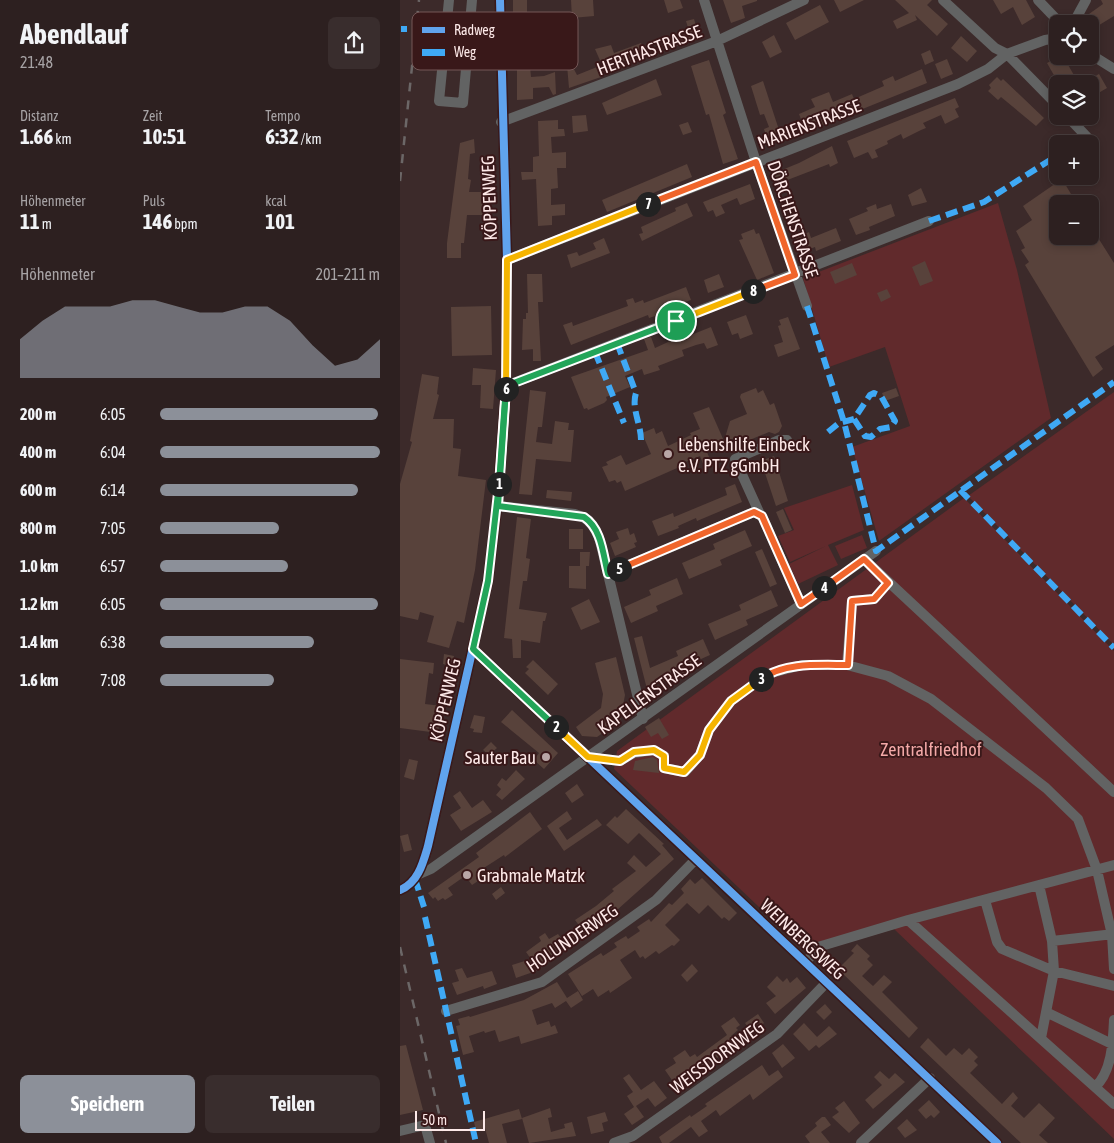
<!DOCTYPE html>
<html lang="de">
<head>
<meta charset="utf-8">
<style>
  body { margin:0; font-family:"Asap Condensed",sans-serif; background:#392d2d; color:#f1f3f6; height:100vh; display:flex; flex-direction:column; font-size:19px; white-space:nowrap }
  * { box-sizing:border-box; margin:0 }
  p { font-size:16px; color:#a7a3a5 }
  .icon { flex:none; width:28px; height:28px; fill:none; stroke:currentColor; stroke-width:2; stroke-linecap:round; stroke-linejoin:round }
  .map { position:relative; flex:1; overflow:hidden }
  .side { display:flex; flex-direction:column; background:#2d2020; width:400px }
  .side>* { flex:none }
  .buttons { position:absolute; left:649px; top:15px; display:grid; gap:10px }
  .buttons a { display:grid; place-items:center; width:50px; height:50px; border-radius:8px; background:#2d2020; box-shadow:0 2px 8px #0003,0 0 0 1px #483e3e; font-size:25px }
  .scale { position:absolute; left:15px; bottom:12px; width:70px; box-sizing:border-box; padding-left:5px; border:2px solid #fde9e8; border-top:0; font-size:14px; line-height:18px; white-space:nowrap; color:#fde9e8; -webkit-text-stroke:4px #391819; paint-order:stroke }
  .pin { position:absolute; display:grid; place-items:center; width:42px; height:42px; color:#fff; margin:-21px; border:2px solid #fff; border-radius:50%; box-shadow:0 1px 5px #0007 }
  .km { position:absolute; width:25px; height:25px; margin:-12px; border-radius:50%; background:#222; color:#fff; font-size:14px; line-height:25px; text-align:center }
  .round { display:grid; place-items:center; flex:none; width:52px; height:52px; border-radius:8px; background:#392d2d }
  .head { display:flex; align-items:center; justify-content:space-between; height:85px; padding:0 20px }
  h1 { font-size:28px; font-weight:700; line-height:38px }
  .figures { display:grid; grid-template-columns:repeat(3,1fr); gap:8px; height:85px; padding:5px 20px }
  .figures div { display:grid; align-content:center }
  .figures b { font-size:21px; font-weight:700 }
  .figures small { font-size:14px; font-weight:400 }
  .figures p { font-size:14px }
  .chart { height:140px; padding:10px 20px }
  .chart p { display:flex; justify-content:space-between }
  .chart svg { width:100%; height:90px; margin-top:5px; fill:#8c9099; opacity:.7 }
  .button { display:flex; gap:10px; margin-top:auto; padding:10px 20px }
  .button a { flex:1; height:58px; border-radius:8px; background:#8c9099; color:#fff; font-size:20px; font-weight:700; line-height:58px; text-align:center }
  .button a+a { background:#392d2d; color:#f1f3f6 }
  ul { padding:0 20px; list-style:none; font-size:16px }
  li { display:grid; grid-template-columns:80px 60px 1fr; align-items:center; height:38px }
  li i { height:12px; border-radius:6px; background:#8c9099 }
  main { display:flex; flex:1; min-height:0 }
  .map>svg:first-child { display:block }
  .green { fill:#612a2c }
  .building { fill:#58423b }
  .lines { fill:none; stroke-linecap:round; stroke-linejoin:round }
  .minor { stroke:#626363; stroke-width:10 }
  .rail { stroke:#6c6767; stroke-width:2.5; stroke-dasharray:9 9; stroke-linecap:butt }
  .quiet { stroke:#3fa9f5; stroke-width:6; stroke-dasharray:12 6; stroke-linecap:butt }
  .cycleway-casing { stroke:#391819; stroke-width:11 }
  .cycleway { stroke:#60a3ed; stroke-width:8 }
  .split-1-casing { stroke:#fff; stroke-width:10 }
  .split-2-casing { stroke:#fff; stroke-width:10 }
  .split-3-casing { stroke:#fff; stroke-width:10 }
  .split-4-casing { stroke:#fff; stroke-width:10 }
  .split-5-casing { stroke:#fff; stroke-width:10 }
  .split-6-casing { stroke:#fff; stroke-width:10 }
  .split-7-casing { stroke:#fff; stroke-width:10 }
  .split-8-casing { stroke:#fff; stroke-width:10 }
  .split-9-casing { stroke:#fff; stroke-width:10 }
  .split-1 { stroke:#22a559; stroke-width:6 }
  .split-2 { stroke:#22a559; stroke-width:6 }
  .split-3 { stroke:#f5b400; stroke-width:6 }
  .split-4 { stroke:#f0652b; stroke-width:6 }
  .split-5 { stroke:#f0652b; stroke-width:6 }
  .split-6 { stroke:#22a559; stroke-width:6 }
  .split-7 { stroke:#f5b400; stroke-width:6 }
  .split-8 { stroke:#f0652b; stroke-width:6 }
  .split-9 { stroke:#f5b400; stroke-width:6 }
  .poi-dot { fill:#b9a6a6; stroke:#391819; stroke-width:2 }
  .labels { text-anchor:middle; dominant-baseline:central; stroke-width:4; stroke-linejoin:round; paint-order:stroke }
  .street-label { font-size:18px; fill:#fde9e8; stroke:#391819 }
  .poi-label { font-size:18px; fill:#fde9e8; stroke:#391819; text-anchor:start }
  .park-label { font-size:18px; fill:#f3a8a7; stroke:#391819 }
  .key { fill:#391819; stroke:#745757; stroke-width:1 }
  .key-label { font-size:14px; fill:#fde9e8 }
</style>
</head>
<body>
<main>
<section class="side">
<div class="head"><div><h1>Abendlauf</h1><p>21:48</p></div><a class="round"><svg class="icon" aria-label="share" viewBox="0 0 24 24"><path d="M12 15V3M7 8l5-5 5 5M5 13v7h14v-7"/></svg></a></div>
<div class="figures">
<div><p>Distanz</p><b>1.66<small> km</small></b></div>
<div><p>Zeit</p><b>10:51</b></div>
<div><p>Tempo</p><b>6:32<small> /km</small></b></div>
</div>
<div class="figures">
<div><p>Höhenmeter</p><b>11<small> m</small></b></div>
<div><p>Puls</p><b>146<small> bpm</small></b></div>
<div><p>kcal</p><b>101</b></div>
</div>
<div class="chart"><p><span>Höhenmeter</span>201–211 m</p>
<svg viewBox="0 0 160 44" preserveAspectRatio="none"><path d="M0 44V25L10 16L20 9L30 9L40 9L50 6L60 6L70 9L80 12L90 12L100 9L110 9L120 16L130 28L140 38L150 35L160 25V44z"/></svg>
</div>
<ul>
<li><b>200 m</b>6:05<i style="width:99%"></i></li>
<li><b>400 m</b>6:04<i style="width:100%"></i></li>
<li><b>600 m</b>6:14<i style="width:90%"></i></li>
<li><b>800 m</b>7:05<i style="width:54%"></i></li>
<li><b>1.0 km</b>6:57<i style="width:58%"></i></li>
<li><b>1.2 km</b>6:05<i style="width:99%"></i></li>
<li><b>1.4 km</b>6:38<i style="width:70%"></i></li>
<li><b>1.6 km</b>7:08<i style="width:52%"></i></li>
</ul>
<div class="button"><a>Speichern</a><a>Teilen</a></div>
</section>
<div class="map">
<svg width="714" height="1143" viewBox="0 0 714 1143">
  <rect width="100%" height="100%" fill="#3c2a2a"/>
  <path class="green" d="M598 203 617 270 651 418 479 541 452 447 510 426 485 347 429 367 403 278Z
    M714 392V645L568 496Z
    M452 485 464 530 428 545 438 565 398 584 389 564 426 546 390 562 378 536 394 530 384 508Z
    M564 498 714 651V1139L494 929 417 952 412 946 402 948 214 769 217 751Z
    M462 535 467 548 441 559 435 546Z"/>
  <path class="building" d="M113 0H127V21H135L137 55 129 56 131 77 144 76 155 72 156 94 153 95 149 87 133 88V99L117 100V64H120L117 14H113Z
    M171 0H193L194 16 172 18Z
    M264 0H280L283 8 268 13Z
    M323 0H357V1L342 6 345 18 331 23Z
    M434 0H464L440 12Z
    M495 0H532L527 5 548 24 537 36 515 15 517 20 497 29 493 21 509 13Z
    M593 0H626L635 17 622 25 613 7 601 14Z
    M701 0H714V16L696 27 689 14 703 4Z
    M420 5 429 22 395 40 386 23Z
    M294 19 300 39 270 48 267 38 289 31 286 21Z
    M374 35 382 52 370 58 362 42Z
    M561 36 577 51 567 62 551 48Z
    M241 43 246 56 230 62 229 59 200 74 201 77 169 88 166 54 177 75 202 65 195 49 211 45 214 53Z
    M530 50 534 61 525 65 521 54Z
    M660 56H663L675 77 664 84H659L647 63Z
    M547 59 553 74 541 79 535 64Z
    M309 60 320 94 326 113 323 115 338 159 323 164 309 114 306 115 291 66Z
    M522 69 527 83 403 133 399 124 402 122 399 114 415 107 411 99 429 92 433 102 452 94 454 99 484 86 482 81 493 76 495 81Z
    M699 74 707 88 695 95 687 81Z
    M597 77 601 81 603 79 644 118 636 126 601 97 598 100 588 91 591 88 589 85Z
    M256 79 262 95 207 115 202 103Z
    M363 81 380 133 367 138 364 129 369 127 364 114 360 115 351 86Z
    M555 98 559 107 555 109 559 117 545 124 541 115 523 123 526 128 521 130 503 139 501 134 487 141 488 144 475 150 478 157 472 159 468 152 454 158 447 141Z
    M186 115 188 131 173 133 172 116Z
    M158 120V129H164L165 136 151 137 152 153 166 152V168H157L158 188 151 189V205L165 204V215L152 216V225L138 226 136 179 122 180 121 172H133V157L139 156 138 121Z
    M288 122 292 132 283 135 279 125Z
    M74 139 75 153 70 154 68 179 71 180 69 192H88L87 215H67L64 243H61V258H47V243L60 143Z
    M432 146 438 163 430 167 429 164 377 184 372 174 399 163Z
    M287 164 292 177 207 212 202 200Z
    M662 179 677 204H658V213L653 216 658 223V236H690V225L714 263V345L695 357 703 369 693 377 625 265 629 262 621 250 625 248 616 231 632 220 623 206Z
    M350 184 355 199 340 205 337 198 321 205 325 213 316 217 313 210 308 212 303 202Z
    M521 188 527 202 512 206 508 195Z
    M287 203 293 216 242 241 239 234 243 233 241 227 276 211 275 208Z
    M476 204 477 209 491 204 495 216 469 227 470 230 456 235 449 219 468 211 466 208Z
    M436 228 441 241 416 251 415 247 402 252 396 238 409 232 411 238Z
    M354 229 356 234 359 233 374 273 357 280 339 240 343 239 341 234Z
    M204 238 210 253 171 268 167 255 177 252 179 256 196 249 193 243Z
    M525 261 533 281 520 286 512 267Z
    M452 263 457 275 435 284 430 272Z
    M127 274H142L143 302H138L141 361H133V349H135L122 350 123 319H126V313H128Z
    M319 274 324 287 308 293 304 280Z
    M286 287 291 300 257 312 258 315 249 318 248 315 171 345 163 325 172 322 173 326 228 306 226 300 233 298 235 303 243 300 244 303Z
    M487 289 491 297 481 302 477 293Z
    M91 306 92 355 52 356 51 307Z
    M346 315 353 334 340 339 338 333 332 335 327 322Z
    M388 317 400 349 378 357 374 345 383 342 378 326 381 325 379 320Z
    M311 327 318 345 307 349 304 343 296 345 282 350 284 356 258 366 260 370 244 375 242 369 225 376 230 387 206 397 207 400 204 403 188 410 187 408 184 409 171 377 248 350 244 339 251 337 255 348 290 332 291 335Z
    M73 368 96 370 93 409 80 408 81 385H72Z
    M22 374 39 377 37 394 39 395 33 419H54L53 448 61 449 58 476 86 480 75 570 64 623 57 621 49 648 27 642 34 616 20 612 18 620 0 616V484L12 442 10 441Z
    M356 388 358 393 363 390 370 405 374 403 382 426 379 432 375 434 369 432 340 444 337 437 306 450 313 466 305 469 300 456 283 463 284 465 225 491 221 481 217 483 215 480 209 482 202 467 208 465 206 462 221 455 226 465 251 454 242 433 254 428 256 434 262 431 268 446 291 435 290 433 300 429 293 413 309 407 324 441 330 421 347 414 340 397 341 394Z
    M496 388 499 396 485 401 482 393Z
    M130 390 146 392 142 427H138L136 442 152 444 155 421 169 423 168 430H174L171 462 136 459 132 495 119 494Z
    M374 456 388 501 376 506 361 461Z
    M335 484 342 502 297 521 296 518 278 526 279 528 258 536 252 521 273 513 274 517 327 495 325 488Z
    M147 490 172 492 171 501 146 498Z
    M383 509 392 530 385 533 376 512Z
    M117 517 131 519 126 558 130 559 127 581H123L119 609 147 613 145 621H143L140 643 121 640V658H113L112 639 104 638Z
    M228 528 230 535 234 533 237 542 234 543 236 547 215 556 210 543 219 539 216 532Z
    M169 529H183V549H169Z
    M345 530 352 546 320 560 322 565 289 579 282 563 315 549 313 544Z
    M362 549 377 584 370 587 355 552Z
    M180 552H190L189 566H186V589L169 588V566H180Z
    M277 578 283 594 256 606 258 611 231 623 224 607 251 595 249 590Z
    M371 590 378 606 346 620 348 625 315 640 308 624 341 610 339 605Z
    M189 599 200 622 181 630 171 608Z
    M242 636 250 668 278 656 276 651 303 639 310 655 283 667 285 672 247 689 234 638Z
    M44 654 54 656 52 666 43 664Z
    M216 657 225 695 220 721 197 737 182 736 176 727 201 708 203 694 195 663Z
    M0 659 34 663 33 674 29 673 25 704 42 706 38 733 0 728Z
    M133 660 158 684 148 695 125 673 129 669 126 667Z
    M112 710 158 753 144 769 134 760 139 753 101 722Z
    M74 715 85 717 82 733 73 732 74 729 70 728Z
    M259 718 269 735 262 739 258 733 251 737 245 727Z
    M91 742 97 748 89 755 83 750Z
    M253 757 257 760 259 773 233 770 235 761Z
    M9 759 18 761 14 780 4 777Z
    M116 770 125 779 102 800 96 795 101 789 97 785 102 778 106 781Z
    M177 784 184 795 172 803 165 793Z
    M60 791 72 808 83 800 92 812 61 831 50 815 61 808 53 796Z
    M226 809 264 844 262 845 274 859 198 927 136 971 116 978 112 965 131 959 126 952 141 941 139 937 145 933 149 939 158 934 161 938 167 934 169 937 181 928 175 920 196 906 214 891 212 889 236 871 227 863 234 855 246 867 261 854 239 833 228 844 206 825 215 816 217 818Z
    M167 811 172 819 159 828 167 840 197 819 202 825 164 851 147 826Z
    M130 812 142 829 105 857 104 855 76 873 81 879 72 885 65 876 48 888 53 895 45 900 43 898 38 901 35 897 33 899 28 893 79 857 76 853Z
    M8 834 12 850 4 852 0 836Z
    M302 878 337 913 329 921 324 917 322 919 308 905 299 914 287 903 265 925 280 940 274 946 272 945 259 954 256 951 245 959 243 956 240 958 235 950 220 960 232 978 210 993 209 990 198 997 193 989 182 996 168 974 201 953 203 956 217 947 214 943 226 936 228 939 240 931 237 927 249 919 251 922 269 903 272 905 284 893 281 889 290 879 295 884Z
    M101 887 105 893 96 900 92 894Z
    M457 944 470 956 467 959 473 965 462 976 473 986 484 975 492 982 482 992 518 1028 509 1038 438 969 454 953 451 951Z
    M292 964 298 971 287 982 281 975Z
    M62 968 67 978 92 971 97 984 84 989 83 986 57 995 52 983 59 981 55 970Z
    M377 976 383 982 387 978 390 983 397 977 406 988 375 1014 366 1003 376 996 367 987Z
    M157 982 167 998 178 991 183 1000 171 1008 166 1001 155 1008 152 1003 132 1010 137 1025 149 1021 151 1027 155 1025 158 1033 121 1044 119 1036 99 1042 95 1030 85 1033 84 1031 69 1036 74 1052 63 1055 56 1026 60 1025 58 1019 69 1016 70 1017 124 1000Z
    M425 1004 432 1012 424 1020 416 1012Z
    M358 1014 364 1023 352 1032 345 1023Z
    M334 1017 340 1025 336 1028 338 1030 331 1036 338 1046 326 1055 324 1052 302 1071 299 1068 288 1076 290 1080 278 1089 265 1070 276 1063 273 1058 285 1050 290 1057 295 1054 297 1057 327 1035 321 1026Z
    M404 1023 417 1037 429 1026 437 1034 419 1048 416 1045 409 1051 393 1034Z
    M528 1038 546 1056 554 1048 562 1055 569 1048 578 1057 574 1061 578 1065 570 1073 602 1104 613 1092 618 1098 611 1106 624 1118 639 1103 655 1118 639 1135 648 1143H621L520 1047Z
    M383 1044 395 1058 382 1068 372 1053Z
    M6 1045 23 1110 0 1115V1046Z
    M362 1065 369 1076 378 1070 383 1077 353 1100 350 1094 320 1116 316 1110 301 1121 308 1131 299 1137 291 1127 269 1143H262L259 1137 290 1115 291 1117 307 1106 305 1104Z
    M480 1071 489 1079 495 1073 505 1082 473 1109 465 1100 482 1085 474 1077Z
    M229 1074 241 1090 254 1081 267 1098 255 1107 248 1098 236 1106 244 1117 232 1125 224 1114 234 1107 227 1096 233 1092 223 1078Z
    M529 1100 540 1112 534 1118 531 1115 526 1119 518 1110Z
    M444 1101 460 1123 449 1133 432 1117 439 1112 435 1108Z
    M150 1108 152 1117 148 1118 151 1132 165 1128 164 1124 172 1122 176 1136 129 1143 122 1118Z
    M119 1109 122 1119 102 1124 107 1143H89L85 1128 76 1131 74 1122Z
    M205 1112 208 1121 202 1123 204 1131 191 1134 187 1117Z
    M422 1117H425L431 1125 421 1132 430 1143H410L405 1136 417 1126 415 1123Z
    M507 1119 517 1130 505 1138 497 1128Z"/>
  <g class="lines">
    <path class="minor" d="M49 0 39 101 63 103 72 0
      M304 0 356 162 407 306
      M543 0 595 48 607 54 645 40 658 38
      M638 0 661 24
      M673 24 686 0
      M690 54 714 69
      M667 116 687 137
      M101 122 317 41 404 0
      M107 260 558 84 588 69 607 54 658 106
      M106 386 529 221
      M97 506 175 514C189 518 195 527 200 541L243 719
      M359 512 335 459 379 440H387
      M464 559 714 792
      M208 574 354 512 362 516 401 604
      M73 649 597 1143
      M447 665 452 601 474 599 488 583
      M188 757 220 761 234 753 254 750 264 756V768L285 772 300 755 309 730 331 701 368 674 402 665H447L488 676 531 699 646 788 678 819 697 870 712 935 714 969
      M17 875 31 869 476 551
      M639 885 652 941 654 971 641 1038
      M0 890C18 883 23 863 28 846L88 581 97 506 106 386 107 260 100 0
      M585 900 597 942 602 949 654 971 714 986
      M508 920 714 865
      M652 941 714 934
      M406 962 418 947 508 920 714 1104
      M46 1011 142 982 256 900 296 859
      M646 1012 714 1045
      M695 1087C712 1072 713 1041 714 1020
      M0 1131 25 1125 30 1143
      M214 1143 233 1136 377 1034 427 982
      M461 1143 530 1078"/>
    <path class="rail" d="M0 181 19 0
      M0 947 46 1143"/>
    <path class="quiet" d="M4 32V26
      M676 144 687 137
      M529 221 584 202 658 155
      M407 306 444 422 476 551 714 382
      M217 343 236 393C231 408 241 424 241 440
      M195 352 224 423
      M428 432 439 423 454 419 470 395 474 393 481 396 495 421 491 427 480 429 471 437 465 436 454 419
      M560 490 714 648
      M15 879 24 907
      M25 917 76 1143"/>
    <defs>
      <path id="cycleway" d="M73 649 597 1143
        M0 890C18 883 23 863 28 846L88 581 97 506 106 386 107 260 100 0"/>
    </defs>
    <use href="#cycleway" class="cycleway-casing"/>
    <use href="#cycleway" class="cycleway"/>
  </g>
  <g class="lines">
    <defs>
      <path id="split-1" d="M99 484 106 386 276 321"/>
      <path id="split-2" d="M99 484 88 581 73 649 156 727"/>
      <path id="split-3" d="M156 727 188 757 220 761 234 752 254 750 264 756V768L284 772 300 755 309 730 331 701 361 679"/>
      <path id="split-4" d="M361 679C385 662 419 665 448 665L452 601 474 599 488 583 464 559 424 588"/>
      <path id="split-5" d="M219 569 354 512 362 516 401 604 424 588"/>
      <path id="split-6" d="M106 389 98 506 184 517C202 529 203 555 208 574L219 569"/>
      <path id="split-7" d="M106 389 107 260 248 204"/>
      <path id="split-8" d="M248 204 356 162 395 275 353 291"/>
      <path id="split-9" d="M276 321 353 291"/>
    </defs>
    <use href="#split-1" class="split-1-casing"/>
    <use href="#split-2" class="split-2-casing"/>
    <use href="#split-3" class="split-3-casing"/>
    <use href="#split-4" class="split-4-casing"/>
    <use href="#split-5" class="split-5-casing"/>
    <use href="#split-6" class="split-6-casing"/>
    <use href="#split-7" class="split-7-casing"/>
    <use href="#split-8" class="split-8-casing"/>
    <use href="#split-9" class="split-9-casing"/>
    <use href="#split-1" class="split-1"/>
    <use href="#split-2" class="split-2"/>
    <use href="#split-3" class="split-3"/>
    <use href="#split-4" class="split-4"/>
    <use href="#split-5" class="split-5"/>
    <use href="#split-6" class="split-6"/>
    <use href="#split-7" class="split-7"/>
    <use href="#split-8" class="split-8"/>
    <use href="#split-9" class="split-9"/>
  </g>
  <g class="poi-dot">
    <circle cx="268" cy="454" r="5"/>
    <circle cx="146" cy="757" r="5"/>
    <circle cx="67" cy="875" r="5"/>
  </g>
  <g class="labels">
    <g class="street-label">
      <text transform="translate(249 50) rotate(-21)">HERTHASTRASSE</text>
      <text transform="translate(409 124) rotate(-21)">MARIENSTRASSE</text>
      <text transform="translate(89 198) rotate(-92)">KÖPPENWEG</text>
      <text transform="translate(393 219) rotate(71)">DÖRCHENSTRASSE</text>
      <text transform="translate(249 694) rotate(-36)">KAPELLENSTRASSE</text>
      <text transform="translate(45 700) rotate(-77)">KÖPPENWEG</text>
      <text transform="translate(172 938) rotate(-34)">HOLUNDERWEG</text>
      <text transform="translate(403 939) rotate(43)">WEINBERGSWEG</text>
      <text transform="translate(317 1057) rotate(-36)">WEISSDORNWEG</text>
    </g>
    <g class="poi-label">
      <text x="278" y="444">Lebenshilfe Einbeck<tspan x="278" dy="21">e.V. PTZ gGmbH</tspan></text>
      <text x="136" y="757" text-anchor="end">Sauter Bau</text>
      <text x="77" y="875">Grabmale Matzk</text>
    </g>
    <g class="park-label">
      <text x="531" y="749">Zentralfriedhof</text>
    </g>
  </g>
  <rect x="12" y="12" width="166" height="58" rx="8" class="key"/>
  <rect x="22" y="27" width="23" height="6" fill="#60a3ed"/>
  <rect x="22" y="49" width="23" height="7" fill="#3fa9f5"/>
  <g class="key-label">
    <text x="54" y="35">Radweg</text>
    <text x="54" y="57">Weg</text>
  </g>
</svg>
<div class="buttons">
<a><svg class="icon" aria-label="locate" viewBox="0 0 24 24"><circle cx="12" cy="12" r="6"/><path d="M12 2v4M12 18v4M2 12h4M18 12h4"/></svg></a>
<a><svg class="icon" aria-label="layers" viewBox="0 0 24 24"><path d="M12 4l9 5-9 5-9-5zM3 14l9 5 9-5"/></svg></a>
<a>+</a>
<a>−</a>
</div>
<div class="scale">50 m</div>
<div class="pin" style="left:276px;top:321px;background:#1e9e55"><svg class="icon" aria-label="arrive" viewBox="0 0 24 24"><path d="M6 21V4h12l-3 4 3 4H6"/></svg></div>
<b class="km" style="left:99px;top:484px">1</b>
<b class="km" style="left:156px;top:727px">2</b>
<b class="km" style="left:361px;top:679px">3</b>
<b class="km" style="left:424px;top:588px">4</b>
<b class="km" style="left:219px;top:569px">5</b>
<b class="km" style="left:106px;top:389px">6</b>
<b class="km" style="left:248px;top:204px">7</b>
<b class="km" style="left:353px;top:291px">8</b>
</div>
</main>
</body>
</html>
